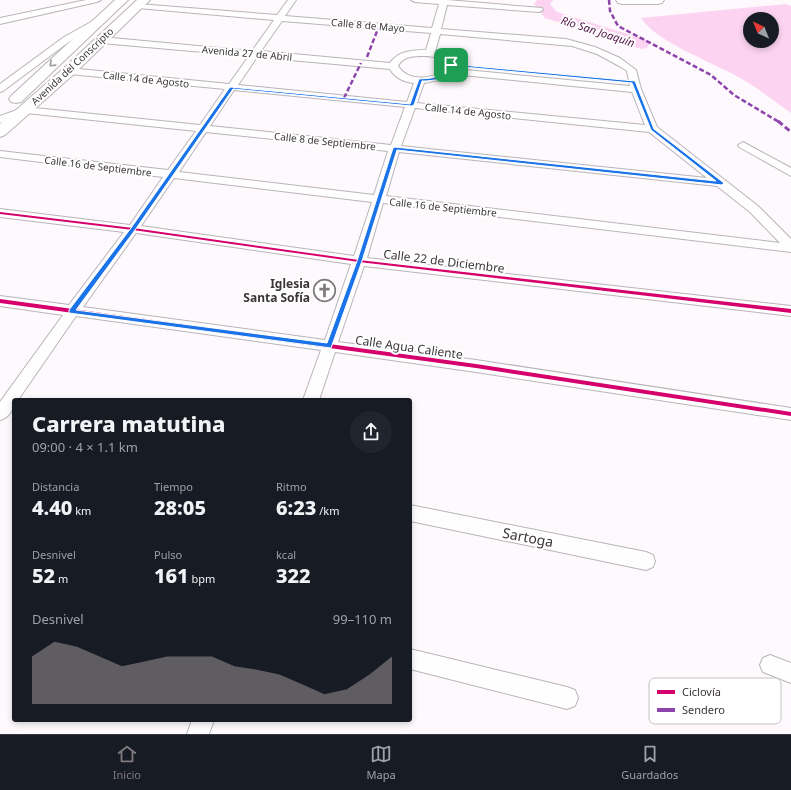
<!DOCTYPE html>
<html lang="es">
<head>
<meta charset="utf-8">
<style>
  body { margin:0; font-family:"Noto Sans",sans-serif; background:#20242c; color:#f1f3f6; height:100vh; display:flex; flex-direction:column; font-size:15px; white-space:nowrap }
  * { box-sizing:border-box; margin:0 }
  p { font-size:13px; color:#9ea1a6 }
  .icon { flex:none; width:22px; height:22px; fill:none; stroke:currentColor; stroke-width:2; stroke-linecap:round; stroke-linejoin:round }
  .map { position:relative; flex:1; overflow:hidden }
  .drawer { position:absolute; left:12px; top:398px; width:400px; height:324px; display:flex; flex-direction:column; background:#171b24; border-radius:4px; box-shadow:0 2px 6px #0003 }
  .drawer>* { flex:none }
  .needle { width:26px; rotate:317deg }
  .buttons { position:absolute; left:743px; top:12px; display:grid; gap:8px }
  .buttons a { display:grid; place-items:center; width:36px; height:36px; border-radius:50%; background:#171b24; box-shadow:0 2px 6px #0003; font-size:20px }
  .pin { position:absolute; display:grid; place-items:center; width:34px; height:34px; color:#fff; margin:-17px; border-radius:8px; box-shadow:0 2px 6px #0006 }
  .round { display:grid; place-items:center; flex:none; width:42px; height:42px; border-radius:21px; background:#20242c }
  .head { display:flex; align-items:center; justify-content:space-between; height:68px; padding:0 20px }
  h1 { font-size:22px; font-weight:800; line-height:30px }
  .figures { display:grid; grid-template-columns:repeat(3,1fr); gap:6px; height:68px; padding:4px 20px }
  .figures div { display:grid; align-content:center }
  .figures b { font-size:20px; font-weight:800 }
  .figures small { font-size:11px; font-weight:400 }
  .figures p { font-size:11px }
  .chart { height:112px; padding:8px 20px }
  .chart p { display:flex; justify-content:space-between }
  .chart svg { width:100%; height:72px; margin-top:4px; fill:#7f7a7d; opacity:.7 }
  .menu { display:flex; justify-content:space-around; align-items:center; height:56px; border-top:1px solid #363941; background:#171b24; font-size:11px; color:#9ea1a6 }
  .menu a { display:grid; justify-items:center; gap:2px }
  .menu .active { color:#7f7a7d }
  .map>svg:first-child { display:block }
  .water { fill:#fcd4f1; fill-rule:evenodd }
  .lines { fill:none; stroke-linecap:round; stroke-linejoin:round }
  .river { fill:#fcd4f1; fill-rule:evenodd }
  .street-casing { stroke:#b9b4b8; stroke-width:2 }
  .secondary-casing { stroke:#b9b4b8; stroke-width:2 }
  .street { fill:#fffeff; fill-rule:evenodd }
  .secondary { fill:#fffeff; fill-rule:evenodd }
  .quiet-far1 { stroke:#8e44ad; stroke-width:2.5; stroke-dasharray:5 2.5; stroke-linecap:butt }
  .quiet { stroke:#8e44ad; stroke-width:3; stroke-dasharray:6 3; stroke-linecap:butt }
  .cycleway-casing { stroke:#fff; stroke-width:3 }
  .cycleway { fill:#d6006c; fill-rule:evenodd }
  .oneway { stroke:#9d9a9c }
  .route { fill:#1a73e8; stroke:#fff; fill-rule:evenodd }
  .labels { text-anchor:middle; dominant-baseline:central; stroke-width:4; stroke-linejoin:round; paint-order:stroke }
  .far-street-label { font-size:10px; fill:#3b3539; stroke:#fff }
  .far-water-label { font-size:11px; font-style:italic; fill:#4f1144; stroke:#fff }
  .street-label { font-size:12px; fill:#3b3539; stroke:#fff }
  .poi-label { font-size:12px; font-weight:bold; fill:#3b3539; stroke:#fff; text-anchor:end }
  .near-street-label { font-size:14px; fill:#3b3539; stroke:#fff }
  .key { fill:#fff; stroke:#c4c2c4; stroke-width:1 }
  .key-label { font-size:11px; fill:#3b3539 }
</style>
</head>
<body>
<div class="map">
<svg width="791" height="734" viewBox="0 0 791 734">
  <rect width="100%" height="100%" fill="#fef9fc"/>
  <path class="water" d="M786 4 791 6V113C774 101 758 88 740 78 714 63 656 42 641 18ZM750 19H772V41H750Z"/>
  <g class="lines">
    <path class="river" d="M537 0H553L550 4 557 12 647 40 649 44 647 48 641 49 545 18 534 4Z"/>
    <defs>
      <path id="street" d="M86 0H101L97 2 0 24V18Z
        M288 0H296L285 16 432 28 439 4 415 2 411 0H447L542 8 543 10 539 12 447 5 441 29 566 39 595 47 620 58 636 70 641 89 657 127 758 206 791 239V252L383 203 367 258 791 306V316L364 266 338 342 476 360 791 408V420L476 372 335 352 319 400H303L321 350 76 316 18 400H14C14 409 9 418 0 420V402L63 315 0 306V296L69 305 124 232 0 217V209L130 225 163 177 0 157V151L168 170 196 131 26 113 0 123V116L25 107 200 125 225 89 69 74 64 71 69 68 229 84 249 56 101 43 97 40 101 37 252 51 274 20 138 8 134 6 138 4 277 15ZM282 21 431 33 426 50C413 50 398 51 390 63L261 51ZM440 34 572 46 597 54 621 67 627 71 630 86 455 69 456 65 448 57 435 52ZM424 56C434 56 440 58 446 65L445 70C431 79 408 82 398 66 403 56 415 56 424 56ZM257 57 390 69C395 78 404 82 414 83L407 102 238 85ZM452 74 632 92 645 125 417 103 424 83 440 80ZM234 90 405 107 391 145 210 126ZM415 108 649 132 707 178 401 146ZM206 132 388 151 374 195 179 172ZM399 152 717 186 750 212 780 243 386 196ZM174 178 372 202 354 256 141 226ZM136 233 351 264 325 340 83 307Z
        M100 17 103 18 104 20 103 22 70 41 3 91 0 92V84L64 37Z
        M743 142 791 168V176L739 147 738 145Z
        M410 505 646 552 653 555 655 561 653 567 646 570 410 521Z
        M410 649 567 687 575 690 578 698 575 706 567 709 410 669Z
        M770 655 791 663V683L763 672 760 665 763 658Z
        M192 720H214L209 734H187Z"/>
      <path id="secondary" d="M115 0H128L21 102 16 103 11 102 9 99 11 96Z
        M137 0H150L74 74 5 135 0 137V124L64 68Z
        M616 0H664L662 3 658 4H622L618 3Z"/>
    </defs>
    <use href="#street" class="street-casing"/>
    <use href="#secondary" class="secondary-casing"/>
    <use href="#street" class="street"/>
    <use href="#secondary" class="secondary"/>
    <path class="quiet-far1" d="M609 0 610 11 618 26 711 75 734 95 779 122
      M367 57 379 26
      M344 98 361 63"/>
    <path class="quiet" d="M778 121 791 132"/>
    <defs>
      <path id="cycleway" d="M0 212 133 228 359 260 791 309V313L359 262 133 230 0 214Z
        M0 299 476 364 791 412V416L476 368 0 303Z"/>
    </defs>
    <use href="#cycleway" class="cycleway-casing"/>
    <use href="#cycleway" class="cycleway"/>
  </g>
  <defs><path id="oneway-chevron" d="M-2-3.5L2.5 0L-2 3.5" fill="none" stroke-width="1.6" stroke-linecap="round" stroke-linejoin="round"/></defs>
  <use class="oneway" href="#oneway-chevron" transform="translate(52 64) rotate(136)"/>
  <path class="route" d="M451 64 635 81 654 129 724 183 722 185 397 150 362 261 331 348 69 313V310L131 228 230 87 410 104 419 79C430 78 446 79 449 65ZM453 66 632 83 651 130 716 181 395 147 393 148 357 261 327 343 76 310 135 230 233 89 412 106 414 105 422 81C433 81 450 79 453 66Z"/>
  <defs>
    <symbol id="church-ring" viewBox="-11 -11 22 22"><circle r="9.5" fill="#fff" stroke="#7f7a7d" stroke-width="1.5"/><path d="M-1.2-6h2.4v3.5h3.3v2.4h-3.3V6h-2.4V-.1h-3.3v-2.4h3.3Z" fill="#7f7a7d"/></symbol>
  </defs>
  <g fill-rule="evenodd">
    <use href="#church-ring" x="312" y="278" width="25" height="25"/>
  </g>
  <g class="labels">
    <g class="far-street-label">
      <text transform="translate(368 25) rotate(5)">Calle 8 de Mayo</text>
      <text transform="translate(247 53) rotate(5)">Avenida 27 de Abril</text>
      <text transform="translate(72 66) rotate(-43)">Avenida del Conscripto</text>
      <text transform="translate(146 79) rotate(6)">Calle 14 de Agosto</text>
      <text transform="translate(468 111) rotate(6)">Calle 14 de Agosto</text>
      <text transform="translate(325 141) rotate(6)">Calle 8 de Septiembre</text>
      <text transform="translate(98 166) rotate(7)">Calle 16 de Septiembre</text>
      <text transform="translate(443 207) rotate(6)">Calle 16 de Septiembre</text>
    </g>
    <g class="far-water-label">
      <text transform="translate(598 31) rotate(18)">Río San Joaquín</text>
    </g>
    <g class="street-label">
      <text transform="translate(444 261) rotate(7)">Calle 22 de Diciembre</text>
      <text transform="translate(409 347) rotate(8)">Calle Agua Caliente</text>
    </g>
    <g class="poi-label">
      <text x="310" y="283">Iglesia<tspan x="310" dy="14">Santa Sofía</tspan></text>
    </g>
    <g class="near-street-label">
      <text transform="translate(528 537) rotate(11)">Sartoga</text>
    </g>
  </g>
  <rect x="649" y="678" width="132" height="46" rx="6" class="key"/>
  <rect x="657" y="690" width="18" height="4" fill="#d6006c"/>
  <rect x="657" y="708" width="18" height="4" fill="#8e44ad"/>
  <g class="key-label">
    <text x="682" y="696">Ciclovía</text>
    <text x="682" y="714">Sendero</text>
  </g>
</svg>
<div class="buttons">
<a><svg class="needle" viewBox="-14 -14 28 28"><path d="M0-13l5 13h-10z" fill="#e53935"/><path d="M0 13l5-13h-10z" fill="#9ea1a6"/></svg></a>
</div>
<div class="pin" style="left:451px;top:65px;background:#1e9e55"><svg class="icon" aria-label="arrive" viewBox="0 0 24 24"><path d="M6 21V4h12l-3 4 3 4H6"/></svg></div>
<section class="drawer">
<div class="head"><div><h1>Carrera matutina</h1><p>09:00 · 4 × 1.1 km</p></div><a class="round"><svg class="icon" aria-label="share" viewBox="0 0 24 24"><path d="M12 15V3M7 8l5-5 5 5M5 13v7h14v-7"/></svg></a></div>
<div class="figures">
<div><p>Distancia</p><b>4.40<small> km</small></b></div>
<div><p>Tiempo</p><b>28:05</b></div>
<div><p>Ritmo</p><b>6:23<small> /km</small></b></div>
</div>
<div class="figures">
<div><p>Desnivel</p><b>52<small> m</small></b></div>
<div><p>Pulso</p><b>161<small> bpm</small></b></div>
<div><p>kcal</p><b>322</b></div>
</div>
<div class="chart"><p><span>Desnivel</span>99–110 m</p>
<svg viewBox="0 0 160 44" preserveAspectRatio="none"><path d="M0 44V15L10 6L20 9L30 15L40 21L50 18L60 15L70 15L80 15L90 21L100 23L110 26L120 32L130 38L140 35L150 26L160 15V44z"/></svg>
</div>
</section>
</div>
<nav class="menu">
<a class="active"><svg class="icon" aria-label="home" viewBox="0 0 24 24"><path d="M3 11l9-7 9 7M6 9v11h12V9"/></svg>Inicio</a>
<a><svg class="icon" aria-label="map" viewBox="0 0 24 24"><path d="M3 6l6-2 6 2 6-2v14l-6 2-6-2-6 2zM9 4v14M15 6v14"/></svg>Mapa</a>
<a><svg class="icon" aria-label="saved" viewBox="0 0 24 24"><path d="M7 4h10v16l-5-4-5 4z"/></svg>Guardados</a>
</nav>
</body>
</html>
